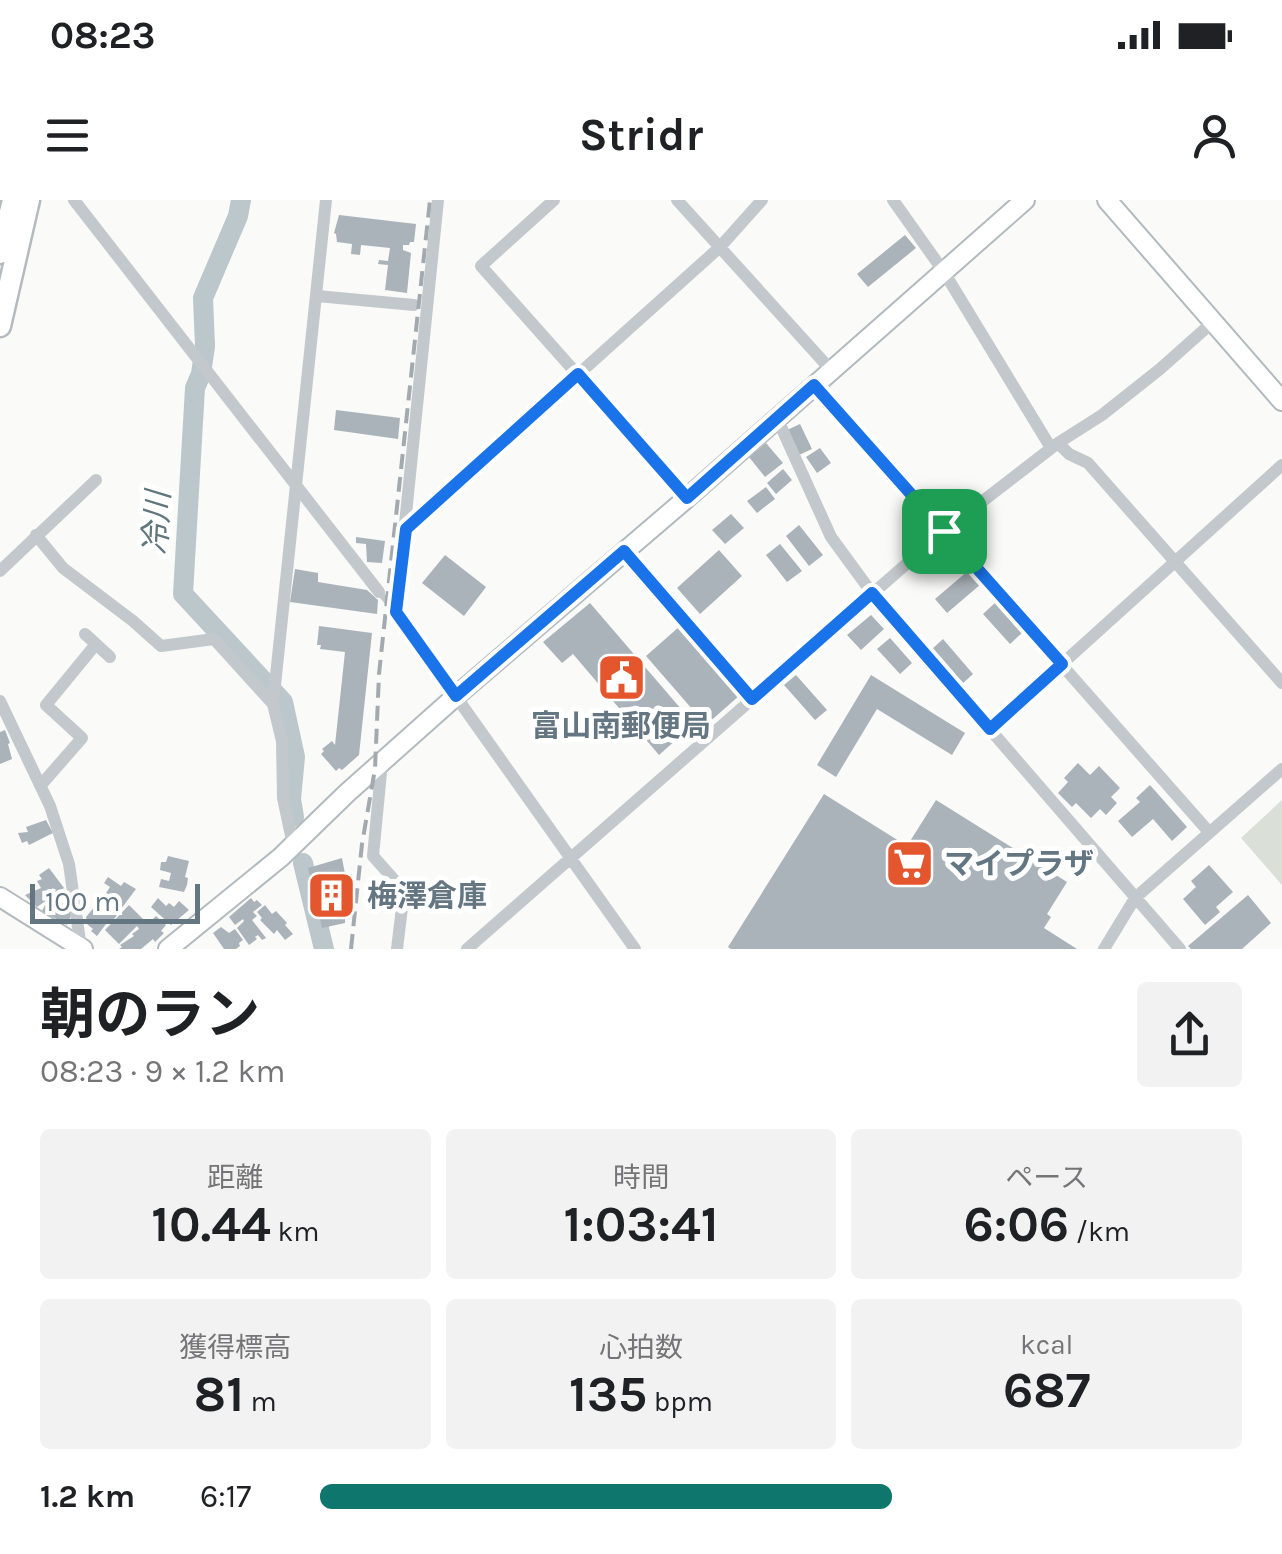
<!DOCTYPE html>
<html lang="ja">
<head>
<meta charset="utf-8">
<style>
  body { margin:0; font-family:Karla,"Noto Sans JP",sans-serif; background:#f2f2f2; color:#202124; height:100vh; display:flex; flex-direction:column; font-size:38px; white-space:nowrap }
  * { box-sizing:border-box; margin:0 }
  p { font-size:32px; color:#757577 }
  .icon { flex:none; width:55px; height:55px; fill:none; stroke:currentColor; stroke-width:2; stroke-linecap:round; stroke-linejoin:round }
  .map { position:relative; height:749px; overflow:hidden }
  .side { display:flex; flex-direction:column; background:#fff; flex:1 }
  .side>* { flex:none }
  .scale { position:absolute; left:30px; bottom:25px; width:170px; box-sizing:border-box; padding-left:10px; border:5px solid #657683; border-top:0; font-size:28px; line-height:35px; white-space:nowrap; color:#657683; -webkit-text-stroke:8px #fff; paint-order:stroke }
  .pin { position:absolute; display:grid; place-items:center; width:85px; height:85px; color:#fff; margin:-42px; border-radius:20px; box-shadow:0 5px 15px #0006 }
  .round { display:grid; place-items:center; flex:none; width:105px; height:105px; border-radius:10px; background:#f2f2f2 }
  .headline { display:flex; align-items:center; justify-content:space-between; height:170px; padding:0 40px }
  h1 { font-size:55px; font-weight:700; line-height:75px }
  .stats { display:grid; grid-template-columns:repeat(3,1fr); gap:15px; height:170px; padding:10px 40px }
  .stats div { display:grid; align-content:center; border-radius:10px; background:#f2f2f2; text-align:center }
  .stats b { font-size:50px; font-weight:700 }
  .stats small { font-size:28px; font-weight:400 }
  .stats p { font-size:28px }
  ul { padding:0 40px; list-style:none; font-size:32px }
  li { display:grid; grid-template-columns:160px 120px 1fr; align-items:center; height:75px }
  li i { height:25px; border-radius:12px; background:#0f766e }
  .status { display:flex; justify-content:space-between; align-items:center; height:70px; padding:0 50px; background:#fff; direction:ltr }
  .status svg { height:28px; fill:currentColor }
  header { display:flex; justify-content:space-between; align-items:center; height:130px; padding:0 40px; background:#fff; font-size:45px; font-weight:700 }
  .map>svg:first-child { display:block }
  .green { fill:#dadfd7 }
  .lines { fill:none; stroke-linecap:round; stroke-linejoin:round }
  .river { stroke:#bbc7cb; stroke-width:20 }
  .building { fill:#aab3b9 }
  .secondary-casing { stroke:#b3babf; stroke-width:22 }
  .primary-casing { stroke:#b5babe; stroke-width:25 }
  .lane { stroke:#c3c8cc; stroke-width:6 }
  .street { stroke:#c3c8cc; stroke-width:12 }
  .secondary { stroke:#fff; stroke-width:18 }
  .primary { stroke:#fff; stroke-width:20 }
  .rail { stroke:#a2aab0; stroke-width:4; stroke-dasharray:15 8; stroke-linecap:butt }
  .route-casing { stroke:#fff; stroke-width:20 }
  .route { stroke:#1a73e8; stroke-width:12 }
  .labels { text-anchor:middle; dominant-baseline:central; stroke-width:10; stroke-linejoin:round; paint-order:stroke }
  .poi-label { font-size:30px; font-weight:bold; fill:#657683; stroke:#fff; text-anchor:start }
  .water-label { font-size:32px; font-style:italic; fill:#60757c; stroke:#fff }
</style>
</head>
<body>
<div class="status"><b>08:23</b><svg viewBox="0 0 49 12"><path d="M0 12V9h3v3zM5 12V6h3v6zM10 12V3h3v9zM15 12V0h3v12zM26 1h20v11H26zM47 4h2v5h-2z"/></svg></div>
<header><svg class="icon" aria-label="menu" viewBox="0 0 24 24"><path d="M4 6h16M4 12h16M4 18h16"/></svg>Stridr<svg class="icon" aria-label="person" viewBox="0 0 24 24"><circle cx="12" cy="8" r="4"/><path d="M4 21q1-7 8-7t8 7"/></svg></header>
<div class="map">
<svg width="1282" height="749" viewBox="0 0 1282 749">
  <rect width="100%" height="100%" fill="#fafaf8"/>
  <path class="green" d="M1282 600V685L1241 638Z"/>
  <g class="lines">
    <path class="river" d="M241 0 238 16 203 98 205 146 201 174 195 188 183 394 283 502 295 557 291 599 294 617
      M303 663 324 749"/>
  </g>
  <path class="building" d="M339 15 416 24 414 42H410L409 45H403V50L411 53 407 93 385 90 388 65 378 64 379 60 388 61 390 48 361 45 360 55 351 54 352 44 337 42 336 34 334 33Z
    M905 35 916 48 868 87 857 74Z
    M336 210 400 218 398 239 334 230Z
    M800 224 812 249 799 255 787 230Z
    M766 243 783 263 765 277 749 257Z
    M820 248 831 263 817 273 806 257Z
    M783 269 792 280 776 294 767 283Z
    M766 287 775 299 757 313 747 301Z
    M731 314 744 328 725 344 712 330Z
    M799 325 823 355 809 366 786 336Z
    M356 337 385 341 382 363 367 362 366 344 356 343Z
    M780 344 802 371 787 382 766 355Z
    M719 350 742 376 700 414 677 388Z
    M445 355 486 387 464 416 422 383Z
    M295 369 318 373V382L367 390 378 400 377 414 290 402Z
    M969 370 981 384 947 413 935 399Z
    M996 402 1023 432 1010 444 983 414Z
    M590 403 694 524 659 555 573 454 562 463 543 442Z
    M871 415 884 429 861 450 847 435Z
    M319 426 372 433 359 555 342 570 339 568 336 571 321 554 324 551 322 549 332 541 335 545 345 452 320 449 321 445H317Z
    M680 426 740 495 706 525 646 456Z
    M890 438 912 463 900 474 877 449Z
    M943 439 973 474 961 485 931 450Z
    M796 475 827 510 815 520 784 485Z
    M871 475 965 533 952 555 877 509 836 577 817 565Z
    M5 530 10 543 8 544 12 559 0 564V532Z
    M1078 563 1090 575 1099 566 1120 588 1111 597 1117 603 1106 615 1100 609 1091 618 1076 603 1072 607 1058 593 1068 582 1064 578Z
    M1150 585 1187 627 1172 641 1153 619 1132 637 1118 621 1140 602 1136 598Z
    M824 594 907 646 936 600 1067 682 1047 714 1051 717 1044 728 1077 749H731L728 747Z
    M46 620 53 633 29 645 27 641 22 643 18 633 28 632 26 627Z
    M168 656 189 661 185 677 188 678 187 685 184 692 159 687 161 679 169 681 171 673 160 670 161 662H166Z
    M342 658 345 674H352L348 718H345V723L322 728 308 668Z
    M1209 665 1233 692 1216 707 1220 712 1205 725 1183 699 1196 687 1191 681Z
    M49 668 64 688 37 707 25 695 41 688 37 681 42 679 39 675Z
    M108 677 121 686 124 682 136 689 121 709 107 699 109 695 106 693 110 687 104 683Z
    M1248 695 1271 723 1242 749H1191L1188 746Z
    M56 697 72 713 67 725 42 711 45 705 47 706 50 703 52 704Z
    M158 698 166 706 169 703 174 707 179 701 189 710 171 725 151 707Z
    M251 698 254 702 257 700 262 705 253 712 257 716 252 720 266 738 262 740 258 735 255 737 257 739 249 745 237 728 244 721 243 719 235 725 229 717Z
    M105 700 120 711 112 722 109 720 97 736 91 731 93 729 87 724 86 717 96 705 99 707Z
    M129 705 146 722H150L156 716 166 725 161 731 164 733 155 742 153 739 141 749H119L122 747 120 745 134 736 132 734 139 729 137 726 119 744 105 730Z
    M265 705 272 714 276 711 287 723 285 725 293 734 285 740 277 730 274 734 260 720 262 718 257 712Z
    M221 727 229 733 235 729 243 740 239 743 240 746 236 749H224L213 733Z"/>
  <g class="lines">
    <defs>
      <path id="secondary" d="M1107 0 1282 201
        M0 697 83 749
        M168 749 281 657 347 593 456 496 687 298 1025 0"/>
      <path id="primary" d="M0 53 13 0
        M0 126 29 0"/>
    </defs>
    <use href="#secondary" class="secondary-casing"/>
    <use href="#primary" class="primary-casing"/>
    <path class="lane" d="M379 392 395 411"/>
    <path class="street" d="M74 0 379 392
      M438 0 396 412 635 749
      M554 0 481 66 687 298
      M677 0 831 170
      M893 0 944 72 1051 248
      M317 96 414 105
      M815 185 1209 632
      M777 218 831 337 872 393 1180 749
      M1058 243 1069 254 1088 263 1282 483
      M406 329 720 47 762 0
      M36 335 63 368 133 421 161 446 214 439 273 504
      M624 351 752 499
      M0 371 96 280
      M85 434 110 457
      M0 501 50 606 69 664 81 748
      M990 529 1282 265
      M382 562 373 656 404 691 397 749
      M41 585 82 538 46 505 96 444
      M293 645 283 598 282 541 273 504 326 0
      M467 749 944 331 1058 243 1102 215 1160 169 1214 121
      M1104 749 1135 698 1282 569"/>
    <use href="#secondary" class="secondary"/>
    <use href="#primary" class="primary"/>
    <path class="rail" d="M351 749 362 644 375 569 379 474 430 0"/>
  </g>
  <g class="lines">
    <defs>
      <path id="route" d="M578 174 687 298 814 185 1062 464 990 529 872 393 752 499 624 351 456 496 396 412 406 329Z"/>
    </defs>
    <use href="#route" class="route-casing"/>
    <use href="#route" class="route"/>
  </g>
  <defs>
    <symbol id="civic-square" viewBox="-11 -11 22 22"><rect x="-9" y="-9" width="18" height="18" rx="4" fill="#e4572e" stroke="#fff"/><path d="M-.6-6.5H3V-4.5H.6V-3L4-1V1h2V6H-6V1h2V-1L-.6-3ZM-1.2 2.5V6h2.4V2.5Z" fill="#fff"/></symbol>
    <symbol id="supermarket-square" viewBox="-11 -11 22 22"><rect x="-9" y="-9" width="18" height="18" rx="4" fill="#e4572e" stroke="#fff"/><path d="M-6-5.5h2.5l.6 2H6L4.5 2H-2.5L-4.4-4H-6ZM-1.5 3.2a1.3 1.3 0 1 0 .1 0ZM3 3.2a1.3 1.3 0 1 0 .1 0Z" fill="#fff"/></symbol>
    <symbol id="building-square" viewBox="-11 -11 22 22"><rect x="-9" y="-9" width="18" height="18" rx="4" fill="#e4572e" stroke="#fff"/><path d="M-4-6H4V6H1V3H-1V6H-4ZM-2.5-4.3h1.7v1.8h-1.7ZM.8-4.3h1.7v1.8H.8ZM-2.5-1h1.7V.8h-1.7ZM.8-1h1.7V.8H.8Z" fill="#fff"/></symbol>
  </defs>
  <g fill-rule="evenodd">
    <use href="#civic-square" x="594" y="450" width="55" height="55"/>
    <use href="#supermarket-square" x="882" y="636" width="55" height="55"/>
    <use href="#building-square" x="304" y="668" width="55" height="55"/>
  </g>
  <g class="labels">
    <g class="poi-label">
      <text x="621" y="526" text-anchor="middle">富山南郵便局</text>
      <text x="944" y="664">マイプラザ</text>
      <text x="367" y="696">梅澤倉庫</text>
    </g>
    <g class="water-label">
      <text transform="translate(157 323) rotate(-87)">冷川</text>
    </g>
  </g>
</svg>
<div class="scale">100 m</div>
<div class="pin" style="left:944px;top:331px;background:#1e9e55"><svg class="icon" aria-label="arrive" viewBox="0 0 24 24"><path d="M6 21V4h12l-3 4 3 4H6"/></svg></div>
</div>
<section class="side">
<div class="headline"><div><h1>朝のラン</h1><p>08:23 · 9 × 1.2 km</p></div><a class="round"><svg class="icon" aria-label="share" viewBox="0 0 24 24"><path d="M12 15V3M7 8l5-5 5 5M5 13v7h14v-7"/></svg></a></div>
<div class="stats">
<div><p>距離</p><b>10.44<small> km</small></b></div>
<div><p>時間</p><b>1:03:41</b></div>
<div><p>ペース</p><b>6:06<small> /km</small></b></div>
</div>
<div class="stats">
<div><p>獲得標高</p><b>81<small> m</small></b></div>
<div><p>心拍数</p><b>135<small> bpm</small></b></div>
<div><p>kcal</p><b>687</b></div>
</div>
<ul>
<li><b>1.2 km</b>6:17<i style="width:62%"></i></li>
</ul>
</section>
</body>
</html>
